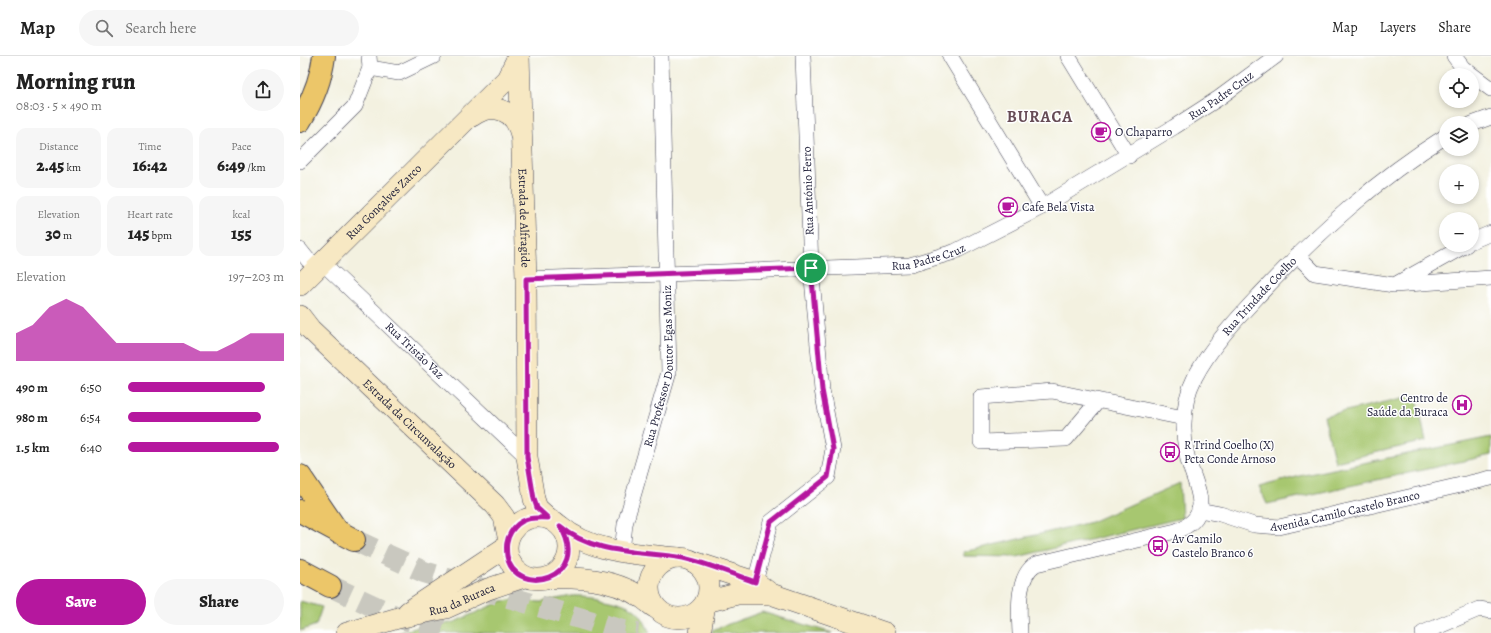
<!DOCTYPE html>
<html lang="en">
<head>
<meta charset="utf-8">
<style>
  body { margin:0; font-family:Alegreya,serif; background:#f6f6f6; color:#222; height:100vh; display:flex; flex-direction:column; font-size:15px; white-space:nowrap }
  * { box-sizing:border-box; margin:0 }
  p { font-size:13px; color:#767676 }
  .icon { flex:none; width:22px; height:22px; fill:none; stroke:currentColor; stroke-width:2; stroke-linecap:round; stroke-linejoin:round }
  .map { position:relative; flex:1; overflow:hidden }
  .side { display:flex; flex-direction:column; background:#fff; width:300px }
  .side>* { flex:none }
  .buttons { position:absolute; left:1139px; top:12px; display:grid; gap:8px }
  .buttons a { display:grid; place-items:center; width:40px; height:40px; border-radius:50%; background:#fff; box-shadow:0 2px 6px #0003; font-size:20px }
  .pin { position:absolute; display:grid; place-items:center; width:34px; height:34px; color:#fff; margin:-17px; border:2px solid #fff; border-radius:50%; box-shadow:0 1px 4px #0007 }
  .round { display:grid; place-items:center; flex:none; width:42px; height:42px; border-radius:21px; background:#f6f6f6 }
  .head { display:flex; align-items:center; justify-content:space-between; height:68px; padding:0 16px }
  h1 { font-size:22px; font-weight:800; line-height:30px }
  .stats { display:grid; grid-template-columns:repeat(3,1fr); gap:6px; height:68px; padding:4px 16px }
  .stats div { display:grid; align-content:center; border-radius:10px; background:#f6f6f6; text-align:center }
  .stats b { font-size:17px; font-weight:800 }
  .stats small { font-size:11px; font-weight:400 }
  .stats p { font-size:11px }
  .chart { height:112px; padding:8px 16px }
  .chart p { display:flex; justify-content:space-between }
  .chart svg { width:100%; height:72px; margin-top:4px; fill:#b5179e; opacity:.7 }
  .primary-button { display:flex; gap:8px; margin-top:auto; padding:8px 16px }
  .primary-button a { flex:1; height:46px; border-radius:24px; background:#b5179e; color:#fff; font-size:16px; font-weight:800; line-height:46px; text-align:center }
  .primary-button a+a { background:#f6f6f6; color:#222 }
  ul { padding:0 16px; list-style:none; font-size:13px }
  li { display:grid; grid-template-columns:64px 48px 1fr; align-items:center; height:30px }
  li i { height:10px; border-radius:5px; background:#b5179e }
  header { display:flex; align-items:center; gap:24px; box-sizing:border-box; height:56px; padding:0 20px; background:#fff; border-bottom:1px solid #e0e0e0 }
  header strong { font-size:19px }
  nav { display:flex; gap:22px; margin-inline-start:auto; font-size:14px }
  .search { width:280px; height:36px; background:#f6f6f6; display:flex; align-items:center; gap:10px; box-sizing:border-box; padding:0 14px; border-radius:22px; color:#767676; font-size:15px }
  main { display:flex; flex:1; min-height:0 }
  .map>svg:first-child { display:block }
  .green { fill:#a7c76f; stroke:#647455 }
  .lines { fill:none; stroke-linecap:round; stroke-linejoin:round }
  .highway-tunnel { stroke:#c9c8bf; stroke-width:22; stroke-dasharray:22 11; stroke-linecap:butt }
  .street-casing { stroke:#414154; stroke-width:16 }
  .secondary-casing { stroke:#414154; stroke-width:22 }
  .highway-casing { stroke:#414154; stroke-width:24 }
  .street { stroke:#fff; stroke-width:15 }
  .secondary { stroke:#f7e8c3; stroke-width:21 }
  .highway { stroke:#ecc669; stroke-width:22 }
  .route-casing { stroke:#fff; stroke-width:8 }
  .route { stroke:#b5179e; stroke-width:5 }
  .labels { text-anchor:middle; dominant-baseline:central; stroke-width:3; stroke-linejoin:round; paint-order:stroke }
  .street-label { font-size:12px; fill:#22223b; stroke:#fff }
  .poi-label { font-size:12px; fill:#22223b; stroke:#fff; text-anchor:start }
  .district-label { font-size:16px; font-weight:bold; letter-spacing:1px; fill:#674c56; stroke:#fff }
</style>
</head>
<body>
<header>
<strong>Map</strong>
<div class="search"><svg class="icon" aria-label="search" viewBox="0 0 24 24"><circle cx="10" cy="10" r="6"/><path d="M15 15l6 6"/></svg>Search here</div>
<nav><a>Map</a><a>Layers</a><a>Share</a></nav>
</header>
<main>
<section class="side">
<div class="head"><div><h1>Morning run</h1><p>08:03 · 5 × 490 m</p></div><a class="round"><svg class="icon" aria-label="share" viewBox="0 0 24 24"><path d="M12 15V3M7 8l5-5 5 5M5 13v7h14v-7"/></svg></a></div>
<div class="stats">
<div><p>Distance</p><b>2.45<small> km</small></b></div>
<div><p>Time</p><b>16:42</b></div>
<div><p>Pace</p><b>6:49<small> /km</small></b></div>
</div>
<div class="stats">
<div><p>Elevation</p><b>30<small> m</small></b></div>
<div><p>Heart rate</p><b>145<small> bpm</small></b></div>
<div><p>kcal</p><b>155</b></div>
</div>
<div class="chart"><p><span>Elevation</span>197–203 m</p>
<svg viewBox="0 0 160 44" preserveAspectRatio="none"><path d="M0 44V27L10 22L20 11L30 6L40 11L50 22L60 33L70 33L80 33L90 33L100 33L110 38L120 38L130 33L140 27L150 27L160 27V44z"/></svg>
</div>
<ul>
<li><b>490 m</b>6:50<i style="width:88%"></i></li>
<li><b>980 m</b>6:54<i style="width:85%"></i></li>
<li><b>1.5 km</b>6:40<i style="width:97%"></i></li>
</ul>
<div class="primary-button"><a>Save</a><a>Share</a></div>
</section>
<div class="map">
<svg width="1191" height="577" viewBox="0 0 1191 577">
  <rect width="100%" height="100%" fill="#fff"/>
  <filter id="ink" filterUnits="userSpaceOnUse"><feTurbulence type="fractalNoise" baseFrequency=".025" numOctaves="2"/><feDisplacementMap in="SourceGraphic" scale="8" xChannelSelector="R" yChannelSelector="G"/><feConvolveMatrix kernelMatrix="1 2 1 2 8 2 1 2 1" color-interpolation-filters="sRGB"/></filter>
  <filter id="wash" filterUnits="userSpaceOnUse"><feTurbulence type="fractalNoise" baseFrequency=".012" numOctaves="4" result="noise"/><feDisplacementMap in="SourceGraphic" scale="16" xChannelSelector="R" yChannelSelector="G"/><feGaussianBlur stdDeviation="0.9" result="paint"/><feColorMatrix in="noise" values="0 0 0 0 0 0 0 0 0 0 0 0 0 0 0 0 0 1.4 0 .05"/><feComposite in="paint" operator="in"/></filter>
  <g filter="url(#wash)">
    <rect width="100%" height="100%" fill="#f3f1e0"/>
    <path class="green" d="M1116 339 1126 385 1035 406 1024 360Z
      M1191 381V399L967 448 959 431 1004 419Z
      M880 427 882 462 717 501 664 500 663 496 791 466Z
      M272 540C286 539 323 544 335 554 342 559 346 569 350 577H98L129 568 152 567 202 545 213 544 241 546Z
      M0 545 22 551 16 569 0 575Z
      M462 556 532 577H413L412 574Z"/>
  </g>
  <g filter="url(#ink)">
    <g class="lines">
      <path class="highway-tunnel" d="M54 484 124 516 323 575 338 577
        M30 530 97 561 153 577"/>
      <defs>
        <g id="street">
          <path d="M650 0 742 151"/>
          <path d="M768 0 829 100"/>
          <path d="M1154 0 1163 12 1191 33"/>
          <path d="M70 12 99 17 134 0"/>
          <path d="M1172 68 1191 61"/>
          <path d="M0 105 55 50 70 12 69 0"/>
          <path d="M1172 185 1191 177"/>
          <path id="s1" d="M0 194 8 204 29 213 227 401"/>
          <path d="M997 199 1015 217 1094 229 1191 222"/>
          <path id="s2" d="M226 223 610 209 654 196 742 151 874 71 919 42 976 0"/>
          <path d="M1098 227 1166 189"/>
          <path d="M798 345 766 383 681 386V341L752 335 884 362"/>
          <path id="s3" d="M899 454 920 458 954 469 979 471 1191 422"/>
          <path id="s4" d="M322 496 325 468 369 316 361 0"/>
          <path d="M455 526 471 466 528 421 533 393 522 334 511 211 503 0"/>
          <path id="s5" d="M720 577C719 556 716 520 736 508L876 475C920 459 891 425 886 395 882 370 883 344 895 321 912 289 937 263 962 236 1018 177 1077 123 1146 80"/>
          <path d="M1123 577 1179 553 1191 555"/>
        </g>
        <g id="secondary">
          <path id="s6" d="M219 0 226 223 227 401 234 443 237 452 248 462"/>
          <path d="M172 60C193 46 215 53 221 79"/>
          <path id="s7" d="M0 229 207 23 218 1"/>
          <path id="s8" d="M0 260 10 273 195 449 204 461 208 480"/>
          <circle cx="238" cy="492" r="31"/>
          <path d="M260 470C291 497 339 498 378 502"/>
          <circle cx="379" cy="532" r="30"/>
          <path d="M394 506 455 526 471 538"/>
          <path d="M249 522C287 521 324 524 354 551"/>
          <path d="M406 546 437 538H471L585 577"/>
          <path d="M108 556 206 491"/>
          <path id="s9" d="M47 577 98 562 146 552 188 533 224 521"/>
          <path d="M400 577 405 549"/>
        </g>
        <path id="highway" d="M0 65C13 44 21 24 24 0
          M0 420 38 476
          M0 455 54 484
          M0 514 30 530"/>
      </defs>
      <use href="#street" class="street-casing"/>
      <use href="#secondary" class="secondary-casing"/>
      <use href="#highway" class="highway-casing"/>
      <use href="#street" class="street"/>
      <use href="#secondary" class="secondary"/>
      <use href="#highway" class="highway"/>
    </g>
  </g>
  <g class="lines" filter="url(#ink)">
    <defs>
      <path id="route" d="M511 212 522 334 533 393 528 421 471 466 455 526C433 518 406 507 383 502 342 495 293 499 260 470 293 523 215 543 207 500 206 491 206 484 211 476 220 462 232 461 248 462L237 452 234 443 227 401 226 223Z"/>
    </defs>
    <use href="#route" class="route-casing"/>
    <use href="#route" class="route"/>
  </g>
  <defs>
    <symbol id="cafe-ring" viewBox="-11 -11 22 22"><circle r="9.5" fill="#fff" stroke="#b5179e" stroke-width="1.5"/><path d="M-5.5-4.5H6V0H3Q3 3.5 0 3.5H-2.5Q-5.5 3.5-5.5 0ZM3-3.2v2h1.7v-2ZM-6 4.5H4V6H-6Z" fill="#b5179e"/></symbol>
    <symbol id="hospital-ring" viewBox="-11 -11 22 22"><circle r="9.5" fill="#fff" stroke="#b5179e" stroke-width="1.5"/><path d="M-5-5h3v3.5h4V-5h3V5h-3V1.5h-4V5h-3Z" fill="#b5179e"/></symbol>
    <symbol id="bus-ring" viewBox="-11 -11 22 22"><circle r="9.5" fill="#fff" stroke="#b5179e" stroke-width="1.5"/><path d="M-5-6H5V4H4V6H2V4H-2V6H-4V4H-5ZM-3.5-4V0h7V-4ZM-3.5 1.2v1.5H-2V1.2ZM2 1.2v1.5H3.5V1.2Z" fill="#b5179e"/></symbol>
  </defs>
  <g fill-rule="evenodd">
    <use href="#cafe-ring" x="790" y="65" width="22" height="22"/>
    <use href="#cafe-ring" x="697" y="140" width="22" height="22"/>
    <use href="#hospital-ring" x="1151" y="338" width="22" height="22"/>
    <use href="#bus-ring" x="859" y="385" width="22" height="22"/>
    <use href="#bus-ring" x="847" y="479" width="22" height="22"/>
  </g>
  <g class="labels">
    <g class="street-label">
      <text stroke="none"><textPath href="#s2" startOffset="740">Rua Padre Cruz</textPath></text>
      <text transform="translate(508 135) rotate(-92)">Rua António Ferro</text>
      <text stroke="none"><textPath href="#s7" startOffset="118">Rua Gonçalves Zarco</textPath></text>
      <text stroke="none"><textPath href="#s6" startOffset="162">Estrada de Alfragide</textPath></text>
      <text stroke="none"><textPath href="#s2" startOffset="404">Rua Padre Cruz</textPath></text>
      <text stroke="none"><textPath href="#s5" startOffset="491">Rua Trindade Coelho</textPath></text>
      <text stroke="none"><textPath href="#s1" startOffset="154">Rua Tristão Vaz</textPath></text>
      <text stroke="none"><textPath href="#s4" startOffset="191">Rua Professor Doutor Egas Moniz</textPath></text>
      <text stroke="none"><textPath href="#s8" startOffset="154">Estrada da Circunvalação</textPath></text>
      <text stroke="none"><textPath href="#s3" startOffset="150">Avenida Camilo Castelo Branco</textPath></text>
      <text stroke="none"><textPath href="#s9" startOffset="120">Rua da Buraca</textPath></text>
    </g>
    <g class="poi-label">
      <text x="815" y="76">O Chaparro</text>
      <text x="722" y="151">Cafe Bela Vista</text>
      <text x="1148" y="342" text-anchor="end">Centro de<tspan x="1148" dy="14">Saúde da Buraca</tspan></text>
      <text x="884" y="389">R Trind Coelho (X)<tspan x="884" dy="14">Pcta Conde Arnoso</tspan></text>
      <text x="872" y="483">Av Camilo<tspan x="872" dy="14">Castelo Branco 6</tspan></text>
    </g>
    <g class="district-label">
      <text x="740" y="61">BURACA</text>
    </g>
  </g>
</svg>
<div class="buttons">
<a><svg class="icon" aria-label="locate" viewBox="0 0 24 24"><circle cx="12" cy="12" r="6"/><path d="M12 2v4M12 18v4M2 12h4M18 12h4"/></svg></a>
<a><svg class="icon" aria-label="layers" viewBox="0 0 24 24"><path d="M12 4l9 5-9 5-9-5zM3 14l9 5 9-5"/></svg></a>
<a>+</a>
<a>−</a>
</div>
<div class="pin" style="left:511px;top:212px;background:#1e9e55"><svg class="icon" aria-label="arrive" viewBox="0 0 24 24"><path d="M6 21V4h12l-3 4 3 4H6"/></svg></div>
</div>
</main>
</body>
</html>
